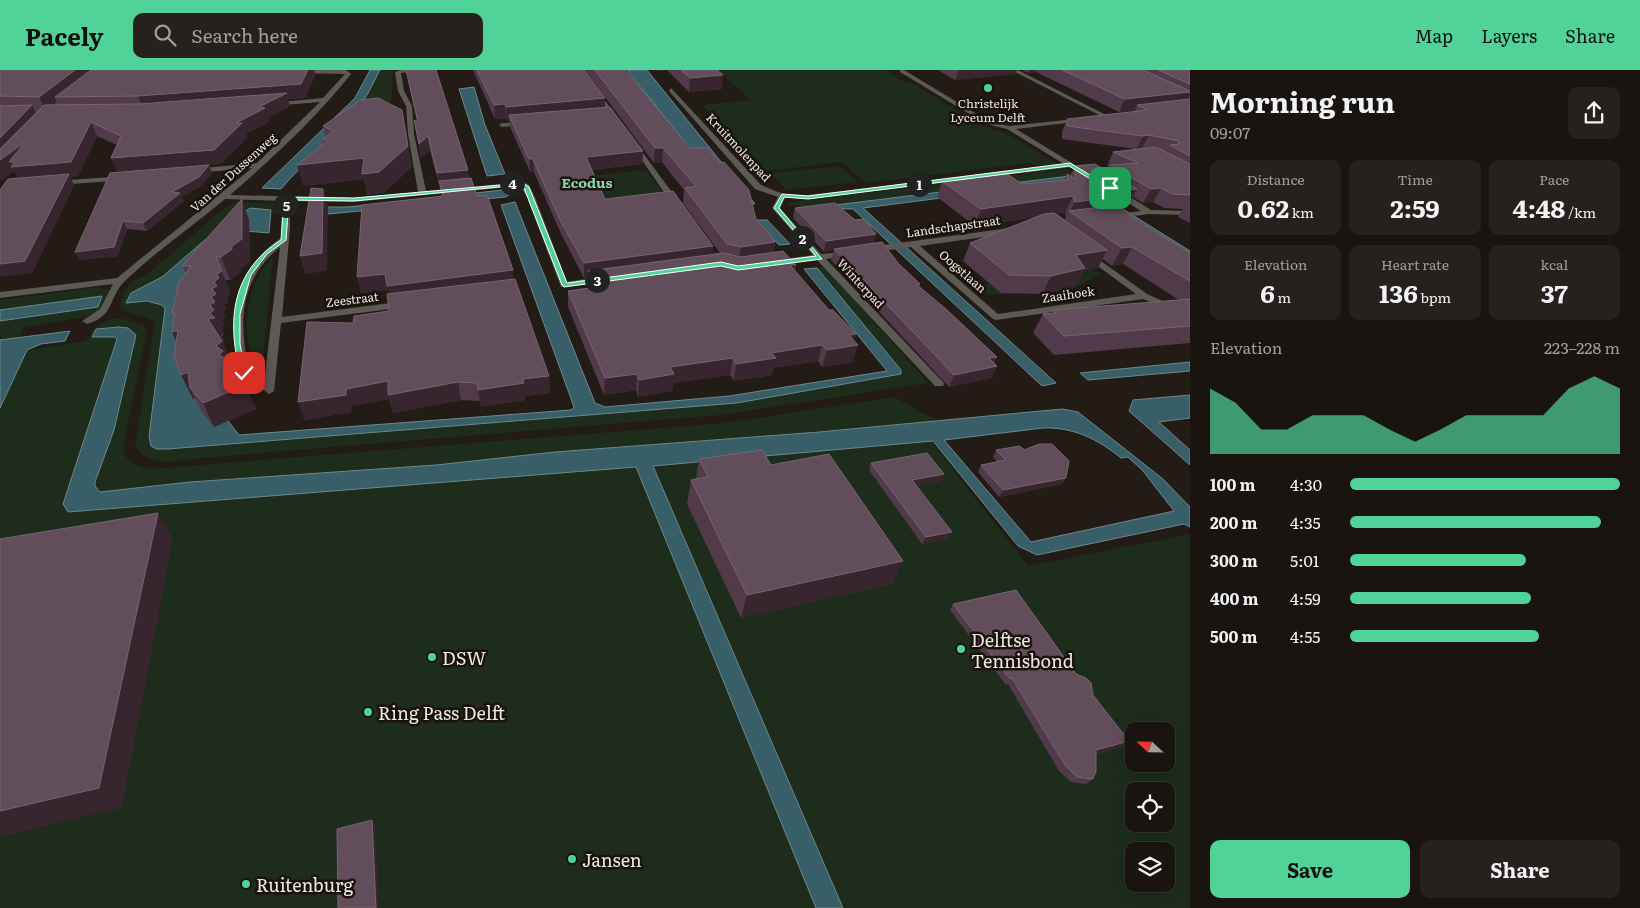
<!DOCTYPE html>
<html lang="en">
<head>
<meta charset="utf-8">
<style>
  body { margin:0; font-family:Literata,serif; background:#27211e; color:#f1f3f6; height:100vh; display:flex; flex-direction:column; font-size:19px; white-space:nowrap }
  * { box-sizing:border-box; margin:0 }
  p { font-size:16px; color:#9f9e9f }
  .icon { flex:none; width:28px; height:28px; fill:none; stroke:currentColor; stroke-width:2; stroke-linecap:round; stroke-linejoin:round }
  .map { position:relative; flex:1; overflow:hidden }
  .sheet { display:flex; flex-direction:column; background:#1a1410; width:450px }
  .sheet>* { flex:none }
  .needle { width:32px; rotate:292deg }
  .buttons { position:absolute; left:1125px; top:652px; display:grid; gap:10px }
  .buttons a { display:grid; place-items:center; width:50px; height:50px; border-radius:10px; background:#1a1410; box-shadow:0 5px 20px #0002,0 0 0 1px #383330; font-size:25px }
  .pin { position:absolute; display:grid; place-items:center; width:42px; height:42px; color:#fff; margin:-21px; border-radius:10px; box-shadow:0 2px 8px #0006 }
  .km { position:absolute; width:25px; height:25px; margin:-12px; border-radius:50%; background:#222; color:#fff; font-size:14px; line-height:25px; text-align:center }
  .round { display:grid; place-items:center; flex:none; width:52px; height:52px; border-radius:10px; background:#27211e }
  .head { display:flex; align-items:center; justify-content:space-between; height:85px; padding:0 20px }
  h1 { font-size:28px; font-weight:700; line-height:38px }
  .figures { display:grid; grid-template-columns:repeat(3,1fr); gap:8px; height:85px; padding:5px 20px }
  .figures div { display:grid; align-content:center; border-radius:10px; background:#27211e; text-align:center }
  .figures b { font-size:25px; font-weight:700 }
  .figures small { font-size:14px; font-weight:400 }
  .figures p { font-size:14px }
  .chart { height:140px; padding:10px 20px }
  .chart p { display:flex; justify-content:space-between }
  .chart svg { width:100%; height:90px; margin-top:5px; fill:#50d398; opacity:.7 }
  .cta { display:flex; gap:10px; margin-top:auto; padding:10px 20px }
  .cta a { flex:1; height:58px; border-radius:10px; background:#50d398; color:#111; font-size:20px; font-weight:700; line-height:58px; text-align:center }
  .cta a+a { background:#27211e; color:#f1f3f6 }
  ul { padding:0 20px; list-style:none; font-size:16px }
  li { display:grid; grid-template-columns:80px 60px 1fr; align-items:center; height:38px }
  li i { height:12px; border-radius:6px; background:#50d398 }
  header { display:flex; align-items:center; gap:30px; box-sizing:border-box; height:70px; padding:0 25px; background:#50d398; color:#111 }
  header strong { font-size:24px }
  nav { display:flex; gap:28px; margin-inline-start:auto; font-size:18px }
  .search { width:350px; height:45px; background:#27211e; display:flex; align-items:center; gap:12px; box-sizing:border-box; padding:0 18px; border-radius:10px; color:#9f9e9f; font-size:19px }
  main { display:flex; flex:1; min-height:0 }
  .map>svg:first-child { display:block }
  .green { fill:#1d2c1b; fill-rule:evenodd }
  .water { fill:#385f67; stroke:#6e888c; fill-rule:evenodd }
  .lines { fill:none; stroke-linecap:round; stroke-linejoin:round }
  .minor { fill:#5d5955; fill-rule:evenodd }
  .wall { fill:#513a4a; fill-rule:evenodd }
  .shaded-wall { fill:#37262e }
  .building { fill:#624d5b; stroke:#776570 }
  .route { fill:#50d398; stroke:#fff }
  .poi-dot { fill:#50d398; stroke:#1a120c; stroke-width:2 }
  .labels { text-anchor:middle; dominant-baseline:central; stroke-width:5; stroke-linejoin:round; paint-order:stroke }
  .far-poi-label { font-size:12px; fill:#ede8e3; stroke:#1a120c }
  .far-street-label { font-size:12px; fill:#ede8e3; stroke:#1a120c }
  .far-neighbourhood-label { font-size:14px; font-weight:bold; fill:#87d8ae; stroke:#1a120c }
  .near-poi-label { font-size:18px; fill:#ede8e3; stroke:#1a120c; text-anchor:start }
</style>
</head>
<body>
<header>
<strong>Pacely</strong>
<div class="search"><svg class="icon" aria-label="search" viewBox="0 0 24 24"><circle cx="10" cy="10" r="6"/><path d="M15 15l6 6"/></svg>Search here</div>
<nav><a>Map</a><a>Layers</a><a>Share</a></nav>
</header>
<main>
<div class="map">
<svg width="1190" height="838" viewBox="0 0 1190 838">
  <rect width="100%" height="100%" fill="#231b15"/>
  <path class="green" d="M380 0H393L391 32 364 34Z
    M717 0H885L906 13H912L982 56 1008 64 1057 94 1036 96 1030 93 866 113 842 92 767 101 702 35 751 30Z
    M840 96 858 112 786 120 770 103Z
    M1066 99 1129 137 1124 139 1070 106 811 138 787 134 790 132Z
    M646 100 671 134 547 121 542 123 537 111Z
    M238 132 279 134V143L271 144 268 139 250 138 237 147 228 150 162 207 132 223 127 233 147 231 162 235 165 239 149 366 156 379 737 333 898 305 901 300 817 198 825 197 928 313 721 345 201 388C181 390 145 399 135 375L155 253C146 243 129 247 120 236L123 225 131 212 150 202 225 137Z
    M273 187 262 299C235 276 247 208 273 187Z
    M1089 198 1103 204 1073 218 1054 222 987 225 978 215Z
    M98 217 110 221C104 237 103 240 86 247L24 257 0 306V248L30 247 98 237 102 227 0 240V230Z
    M119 248 143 254 147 261 123 377C124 392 136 396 149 399L724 353 894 327 938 351 643 377 555 382 436 395 190 412 107 423 100 422 95 416V412L114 360 136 265C128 253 109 258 96 259L92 266H115L117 269 63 434 68 442 636 397 816 838H0V338L27 280 86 271C95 257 102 249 119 248Z
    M931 371 1028 496 1190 464V838H843L653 396ZM1134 661H1166V694H1134ZM1134 721H1166V754H1134ZM1134 781H1166V814H1134Z"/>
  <path class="water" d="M370 0H380C373 13 366 29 357 41 335 70 304 91 281 119L262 118 355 28Z
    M627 0H647L755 134 732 131Z
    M474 17 485 55 505 104 487 106 459 19Z
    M1070 106 1190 181V188L1136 154 965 125 863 138 1056 313 1042 316 853 139 811 138Z
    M503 120 513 123 505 127 318 145 326 137H348Z
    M515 132 595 333 605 337 729 326 887 301 804 199 817 198 901 300V304L737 333 168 379H156L151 376 149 366 165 239 162 235 147 231 126 233 131 223 162 207 228 150 237 147 250 138 271 140 269 163 245 161 217 191 228 351 239 365 571 340 574 337 501 135Z
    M755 150H767L790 174 779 175Z
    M102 226 98 237 0 251V240Z
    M119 257 128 258 136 265 114 360 95 412V416L100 422 190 412 436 395 555 382 819 362 1062 339 1078 342 1163 409 1190 437V457L1184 454 1037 485 1018 476 933 371 653 396 843 838H816L636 397 68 442 63 434 117 269 115 267H92L96 259ZM1043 358C1073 357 1098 369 1121 388L1128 387 1143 401 1174 441 1031 472 944 370Z
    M70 261 65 271 41 274 27 280 0 338V270Z
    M1190 292V301L1088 310 1080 303Z
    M1190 325V348L1159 352 1190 380V395L1129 341 1133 330Z"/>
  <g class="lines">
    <path class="minor" d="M295 0H346L351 4C316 48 274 87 230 125L354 128 418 122 408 64 406 36 398 21 395 2 401 0H424L401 3 404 21 412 36 414 64 426 121 524 112 529 115 535 127 567 212 604 206 609 209 604 212 561 217 527 127 520 116 354 132 290 131V158L282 247 406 231 411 234 406 237 281 253 274 321 269 324 239 303C228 248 231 202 281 168L282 131 225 129C193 156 155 182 126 210 108 226 116 246 87 254L82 251 100 239 113 214 0 228V222L117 208 252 98 196 103 192 101 193 99 257 93 320 32 272 36 270 33 323 28 345 4 297 3ZM280 177 264 313 249 302C239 253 238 211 280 177Z
      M577 0H583L619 50V52H615Z
      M900 0H904L990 52 1009 56 1085 48V50L1083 51 1016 59 1075 95 1071 97 988 107V103H991L1064 94 1007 59 986 54 900 2Z
      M1011 0H1018L1110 47 1105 48Z
      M671 18 761 115 783 124 808 125 961 107V111H958L808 129 785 128 780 138 821 184 852 181V185L826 189 943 312 944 314 943 316H935L817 190 775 195V191L778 190 813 185 772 138 778 127 755 119 669 21Z
      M527 52V54L525 55 502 57 499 55 502 53Z
      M631 72H635L682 136 681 138H675L630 73Z
      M124 106 128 108 127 110 56 115 52 113 56 111Z
      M1113 120H1119L1151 140 1190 141V145L1149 144 1111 149V145L1141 141 1113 124Z
      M1010 158 1014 161 1013 163 920 176 998 244 1136 224 1084 186V182L1087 181 1147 224 1167 233 1190 231V237L1166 239 1143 229 996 250 993 249 911 177 869 183 865 180 869 177Z"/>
  </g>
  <path class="wall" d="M0 0 88 2 91 0H314L315 5 305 28 288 29 290 36 268 48 269 52 246 64 247 68 220 94 209 95 212 103 202 115 182 127 184 131 147 161 127 159 118 186 80 190 75 182 117 103V75L97 66 78 106 70 107 74 115 32 203 18 108 14 101 3 109 0 110Z
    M406 0 469 108 513 209 549 306 550 323 525 326V330L481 337 480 331 461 330 393 343 389 329 351 336V342L304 350 353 253 389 241V224L388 220 361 223 442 126 440 118 430 80 421 88 414 50 417 52Z
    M473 0H584L605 37 643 81 642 94 591 100 605 129 713 176 712 184 720 183 683 133 684 120 662 92 654 93 585 0H625L690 78 772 166V168L775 172 773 183 796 195 795 201 854 270 853 292 822 297 818 291 773 298 772 305 734 311 730 305 673 313 672 321 638 327 636 320 604 325 568 237V221L589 218 588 207 584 208 561 164 534 102H530L510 57 509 50 507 51 506 48 495 49Z
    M656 0H717L722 19 689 22 667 0 657 1Z
    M938 0H1017L1015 4 955 10Z
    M1022 0H1190V29L1188 28 1187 30 1190 29V153L1178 147 1183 139 1164 138 1153 132 1143 133 1133 127 1128 135 1119 137 1131 147 1190 183V273L1054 285 1033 263 1043 244H1052L1053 240 1179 230 1123 194 1112 196 1103 189 1098 198 1084 200 1076 216 1042 224 1001 223 963 191 970 173 1036 147 975 156 937 127 942 111 1022 114 1064 110 1067 104 1070 106 1075 96 1107 101 1109 97 1107 96 1113 82 1136 79 1062 69V62L1067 49 1134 42 1135 40 1119 42 1036 2 1028 3ZM1065 143 1066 147 1065 150 1057 144Z
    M323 56 412 97 383 123 367 125 364 109 303 116 324 74 323 69 326 67Z
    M795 138 855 150 876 164 873 174 898 193 920 214 919 217 997 287 994 293 997 296 992 308 949 317 831 190 834 180 824 182 793 148Z
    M249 150 250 192 240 199 241 202 230 210H225L231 224 227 227 228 232 224 234 226 239 223 242 225 247 222 249 225 255 222 257 224 263 222 265 225 272H223L232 295 230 297 240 313 245 315 256 339 214 357 202 342 195 328 193 329 176 271 172 262 186 203 182 196Z
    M996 380H1024L1066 408 1062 414 999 427 978 402 981 395 997 392 993 387Z
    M699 389 771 395 892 514 741 548 687 434 691 410 696 409Z
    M871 393 941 411 916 415 948 469 922 474 869 400Z
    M953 534 1076 604 1093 625 1123 676 1096 684 1093 709 1086 714 1071 712 1059 701 1008 614 1006 615 950 540Z"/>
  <path class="shaded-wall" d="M75 0H87L90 7 55 27 57 32 46 41 39 27Z
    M308 0H314L315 5 305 28 288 29 290 36 268 48 269 52 246 64 247 68 220 94 209 95 212 103 202 115 182 127 184 131 147 161 111 88 236 53 259 37 144 40 138 26Z
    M657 0H667L657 1Z
    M959 0H1017L1015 4 955 10Z
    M1029 0H1037L1036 2 1028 3Z
    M723 5 722 19 689 22 690 8Z
    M1190 22V24L1185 34 1137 35 1135 40 1119 42 1125 29Z
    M605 28V41L509 45V50L507 51 506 37Z
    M505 34 506 48 495 49 494 35Z
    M32 35 39 49 25 72 91 52 97 66 78 106 70 107 74 115 32 203 0 207V194L20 111 14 101 3 109 0 110V68Z
    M402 40 412 97 383 123 367 125 364 109 303 116 297 95 364 88Z
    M1149 65 1142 78 1136 80 1143 66Z
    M428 66 430 80 421 88 419 74Z
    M655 78H663L662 92 654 93Z
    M643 81 642 94 586 100V87Z
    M529 89H533L534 102H530Z
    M468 100 470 115 439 111 440 118 437 103Z
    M1161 118 1153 132 1143 133 1151 119Z
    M323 119 328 136 327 201 305 204 300 186Z
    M1137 119 1128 135 1099 139 1070 142 1075 132 1098 124Z
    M1073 126 1065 143 975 156 981 139Z
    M242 129 249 150 250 192 240 199 241 202 230 210 221 187 232 176Z
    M123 151 127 159 118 186 80 190 75 182Z
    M876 164 873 175 834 179V180L824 182 826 171Z
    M770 166H772L771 173 775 172 772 189 738 193 741 177Z
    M713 176 712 191 588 201V207L584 208V193Z
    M1132 177 1123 194 1112 196 1122 178Z
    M1107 180 1098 198 1084 200 1076 216 1042 224 1051 206 1076 185Z
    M216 187 231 224 227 227 228 232 224 234 226 239 223 242 225 247 222 249 225 255 222 257 224 263 222 265 225 272H223L232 295 230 297 232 298 236 307 238 306 242 316 245 315 256 339 214 357 203 333 233 317 216 276 208 249 210 243 212 219 217 204Z
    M790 195H796L793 211Z
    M513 200 514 216 390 231 388 220 361 223 357 207 385 204Z
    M178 260 183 285 172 262Z
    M856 264 852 276 858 275 853 292 822 297 827 280 849 265Z
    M822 275 818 291 773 298 772 305 734 311 736 294 771 283Z
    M997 287 992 297 997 296 992 308 949 317 954 305 989 288Z
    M733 288 730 305 673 313 672 321 638 327 639 310 670 297Z
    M188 302 190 318 195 328 193 329 181 305Z
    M637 304 636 320 604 325 605 308Z
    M549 306 550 323 525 326V330L481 337 478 320 523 309Z
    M388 311 458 312 461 330 393 343 389 329 351 336V342L304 350 298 332 346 319Z
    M944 404 941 411 909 417 912 410Z
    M1066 408 1062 414 999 427 1003 420Z
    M158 443 173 468 122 738 0 767V741Z
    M952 462 948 469 922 474 926 467Z
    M903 491 892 514 741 548 747 525Z
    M1129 671 1123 676 1090 685 1096 680Z
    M372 750 375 755 379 838H376Z"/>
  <path class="building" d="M0 0H75L39 27 0 26Z
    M91 0H308L301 14 138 26 55 27Z
    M406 0H436L468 100 437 103 428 66 419 74 414 50 418 52Z
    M477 0H584L605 28 506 37 505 34 494 35Z
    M595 0H625L690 78H707L720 93 724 92 749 120 756 150 772 166H770L775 172 741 177 727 174 685 118 696 116 663 78H655Z
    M681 0H717L723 5 690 8Z
    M1062 0H1143L1190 21V22L1125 29Z
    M1158 0H1190V14Z
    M287 23 259 37 265 38 236 53H242L214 80 111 88 121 66 91 52 71 92 11 97 15 92H9L25 72 0 90V79L44 35 139 34Z
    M378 28 402 40 408 76 379 102 362 104 364 88 297 95 328 71 323 69 333 61 323 56 360 30Z
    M1190 29V60H1188L1190 61V86L1170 75 1179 74V71L1149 65 1143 66 1067 56V49L1148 40 1137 35Z
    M32 35 0 68V36Z
    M610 37 643 81 586 87 605 129 673 121 713 176 584 193 560 150 533 89H529L509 45Z
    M1156 77 1190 94V125L1172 124 1161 118 1151 119 1110 95 1138 93 1113 82Z
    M1095 94 1137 119 1098 124 1105 128 1075 132 1073 126 981 139 942 111 1006 103 1022 114 1068 110 1067 104 1075 109V96Z
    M209 95 199 107 172 122 180 123 143 153 123 151 114 177 75 182 110 103Z
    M69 104 25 191 0 194V120L8 109Z
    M471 108 477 126 487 125 513 200 387 216 385 204 357 207 362 135 443 126 439 111Z
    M311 118 323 119 322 183 300 186Z
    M242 129V169L232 176V179L221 187H216L222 201 217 204 219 208 214 212 217 216 212 219 216 224 211 227 215 232 210 235 214 240 210 243 215 248 208 249 222 271 216 276 223 281 219 285 227 289 223 293 232 298 228 301 238 306 233 310 245 315 203 333 190 318 188 302 181 305 174 286 178 260 172 262 175 243H172L179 213 191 196H182Z
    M835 133 855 150 864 149 876 164 826 171 795 138Z
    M1116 135 1132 145 1129 146 1190 183V211L1132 177 1122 178 1069 141Z
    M1054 143 1107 180 1076 185 1085 198 1051 206 1009 205 970 173 1044 144Z
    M882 172 898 193 920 214H916L946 239 997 287 989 288 997 296 954 305 834 179Z
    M783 181 796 195H790L829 240H833L856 264 849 265 858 275 827 280 822 275 771 283 776 288 736 294 733 288 670 297 674 304 639 310 637 304 605 308 568 221 596 217 588 201 723 183 741 187Z
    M515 209 549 306 523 309 524 313 478 320 477 313 458 312 388 325V311L346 319V325L298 332 307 252 353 253 354 246 389 241 387 224Z
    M1190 229V256L1064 266 1043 244 1056 243 1053 240Z
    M1039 374H1052L1069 391 1066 408 1003 420 981 395 1006 390 996 380 1020 376 1024 380Z
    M762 380 771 395 829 384 903 491 747 525 691 410 708 407 699 389Z
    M927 383 944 404 912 410 952 462 926 467 871 393Z
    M158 443 99 718 0 741V469Z
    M1016 520 1076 604 1086 608 1091 613 1093 625 1129 671 1096 680V701L1093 709 1077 707 1065 695 1012 608 1010 609 953 534Z
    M372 750 376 838H338L337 759Z"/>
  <path class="route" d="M1070 93 1112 118 1108 120 1069 96 808 129 784 127 779 138 822 189 738 200 721 196 564 217 562 215 524 118 520 115 354 131 289 130 286 170 267 184 251 205 240 244V274L246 305 240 303C227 250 231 202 281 170L284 128 286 127 354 128 523 113 529 117 567 213 721 192 738 196 816 186 774 138 782 124 808 126Z"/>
  <g class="poi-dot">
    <circle cx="988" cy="18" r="5"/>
    <circle cx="961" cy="579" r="5"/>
    <circle cx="432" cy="587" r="5"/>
    <circle cx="368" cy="642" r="5"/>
    <circle cx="572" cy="789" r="5"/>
    <circle cx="246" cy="814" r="5"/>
  </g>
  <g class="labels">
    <g class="far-poi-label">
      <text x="988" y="33">Christelijk<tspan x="988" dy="14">Lyceum Delft</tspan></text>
    </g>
    <g class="far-street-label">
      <text transform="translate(739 77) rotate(47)">Kruitmolenpad</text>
      <text transform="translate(233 102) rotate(-42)">Van der Dussenweg</text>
      <text transform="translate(953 156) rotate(-8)">Landschapstraat</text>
      <text transform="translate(963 201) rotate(41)">Oogstlaan</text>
      <text transform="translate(861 213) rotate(47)">Winterpad</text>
      <text transform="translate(1068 224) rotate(-8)">Zaaihoek</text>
      <text transform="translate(352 229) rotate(-7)">Zeestraat</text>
    </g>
    <g class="far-neighbourhood-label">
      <text x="587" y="112">Ecodus</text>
    </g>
    <g class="near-poi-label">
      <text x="971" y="569">Delftse<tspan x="971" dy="21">Tennisbond</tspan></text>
      <text x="442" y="587">DSW</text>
      <text x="378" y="642">Ring Pass Delft</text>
      <text x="582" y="789">Jansen</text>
      <text x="256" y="814">Ruitenburg</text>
    </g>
  </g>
</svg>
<div class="buttons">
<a><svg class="needle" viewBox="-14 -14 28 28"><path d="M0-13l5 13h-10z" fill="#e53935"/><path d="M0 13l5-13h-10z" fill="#9f9e9f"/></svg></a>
<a><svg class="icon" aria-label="locate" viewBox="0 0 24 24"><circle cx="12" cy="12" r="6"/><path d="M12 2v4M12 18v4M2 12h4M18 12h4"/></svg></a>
<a><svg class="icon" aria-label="layers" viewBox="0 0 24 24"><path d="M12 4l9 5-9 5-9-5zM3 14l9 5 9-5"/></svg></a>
</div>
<div class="pin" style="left:1110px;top:118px;background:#1e9e55"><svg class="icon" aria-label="arrive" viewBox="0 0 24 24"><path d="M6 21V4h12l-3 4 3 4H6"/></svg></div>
<div class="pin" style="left:244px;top:303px;background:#d93025"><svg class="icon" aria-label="check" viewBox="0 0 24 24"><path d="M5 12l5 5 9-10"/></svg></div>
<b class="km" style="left:919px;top:114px">1</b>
<b class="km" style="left:802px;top:168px">2</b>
<b class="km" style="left:597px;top:210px">3</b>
<b class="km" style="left:512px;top:113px">4</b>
<b class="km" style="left:286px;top:135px">5</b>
</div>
<section class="sheet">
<div class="head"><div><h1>Morning run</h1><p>09:07</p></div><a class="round"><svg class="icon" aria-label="share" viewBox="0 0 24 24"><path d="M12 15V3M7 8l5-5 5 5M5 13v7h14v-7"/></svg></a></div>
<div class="figures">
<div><p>Distance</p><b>0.62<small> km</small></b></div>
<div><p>Time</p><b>2:59</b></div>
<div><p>Pace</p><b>4:48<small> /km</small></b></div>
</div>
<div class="figures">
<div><p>Elevation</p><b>6<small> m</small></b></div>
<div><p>Heart rate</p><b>136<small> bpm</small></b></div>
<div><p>kcal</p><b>37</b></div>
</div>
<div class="chart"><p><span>Elevation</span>223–228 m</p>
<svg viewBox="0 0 160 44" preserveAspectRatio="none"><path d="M0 44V12L10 19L20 32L30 32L40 25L50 25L60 25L70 32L80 38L90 32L100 25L110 25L120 25L130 25L140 12L150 6L160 12V44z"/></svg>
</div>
<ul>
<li><b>100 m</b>4:30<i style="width:100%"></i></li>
<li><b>200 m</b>4:35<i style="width:93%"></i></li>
<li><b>300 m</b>5:01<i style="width:65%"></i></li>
<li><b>400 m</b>4:59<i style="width:67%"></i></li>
<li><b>500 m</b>4:55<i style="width:70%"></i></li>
</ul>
<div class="cta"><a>Save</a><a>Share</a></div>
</section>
</main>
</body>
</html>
